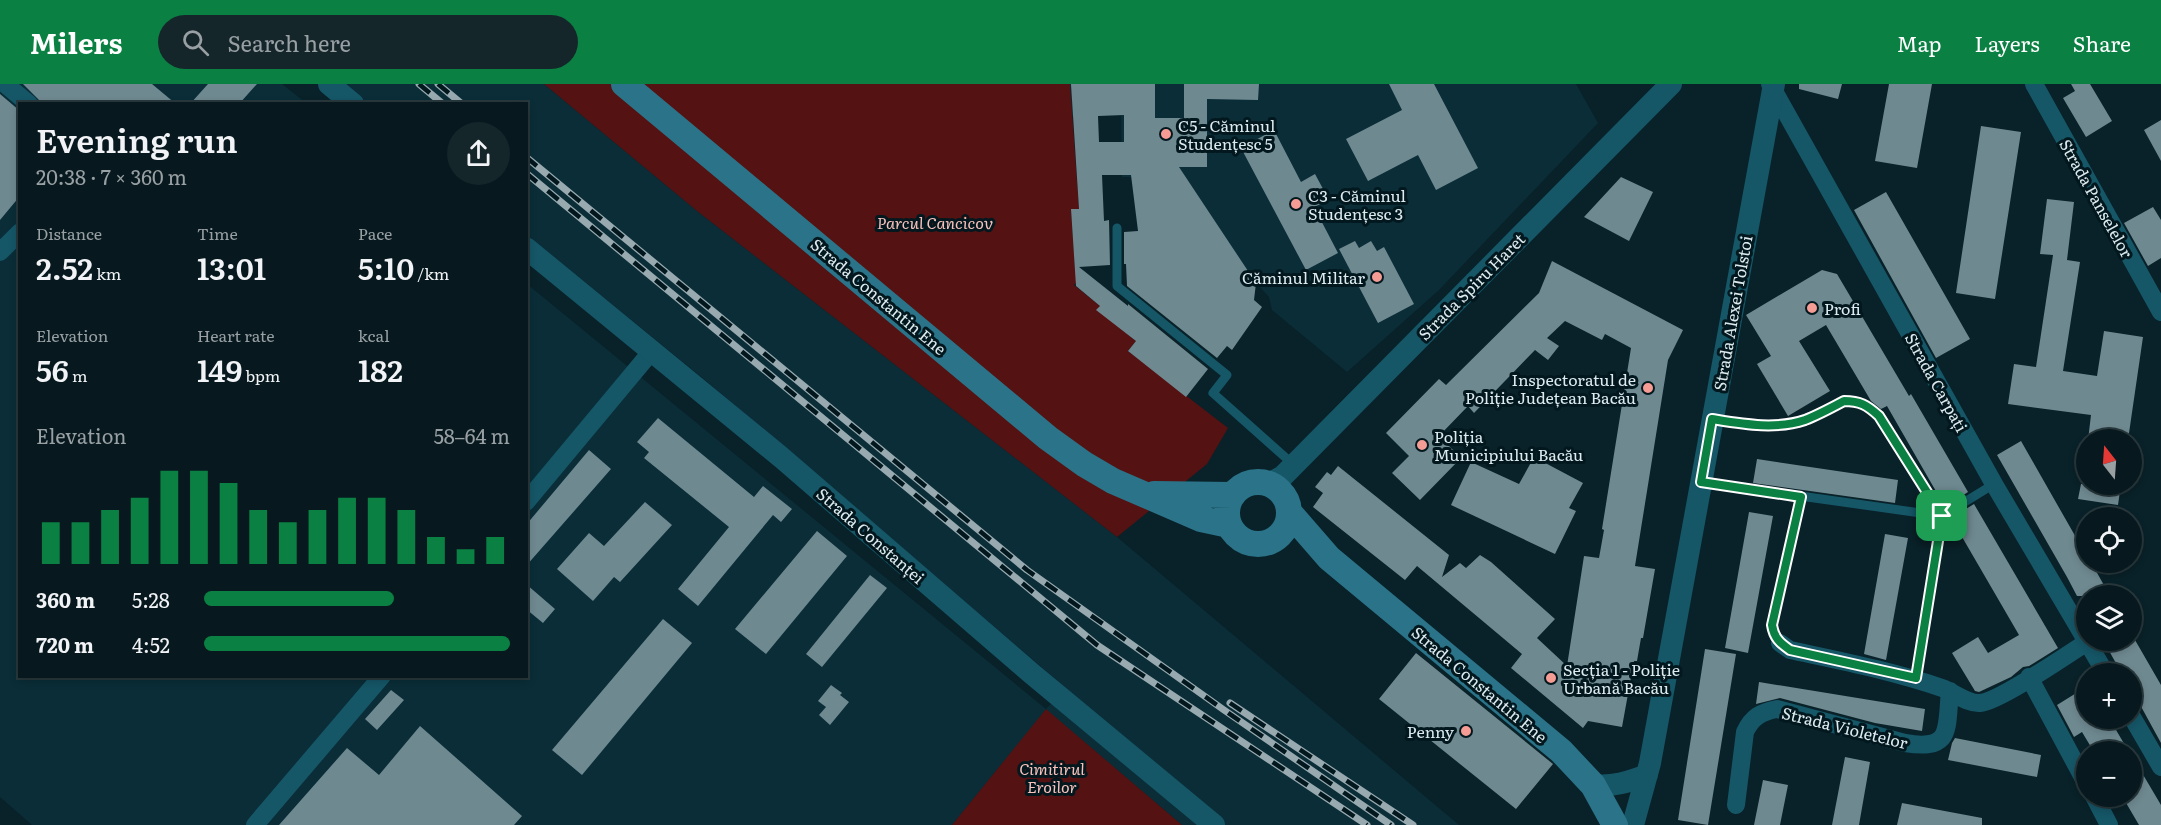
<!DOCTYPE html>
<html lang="en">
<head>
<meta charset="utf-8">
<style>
  body { margin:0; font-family:Literata,serif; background:#15262b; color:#f1f3f6; height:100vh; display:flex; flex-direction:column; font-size:22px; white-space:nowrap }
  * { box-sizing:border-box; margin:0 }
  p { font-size:20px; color:#98a0a4 }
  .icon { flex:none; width:33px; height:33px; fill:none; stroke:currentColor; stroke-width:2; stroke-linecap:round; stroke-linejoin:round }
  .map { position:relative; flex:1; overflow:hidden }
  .details { position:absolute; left:18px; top:18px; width:510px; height:576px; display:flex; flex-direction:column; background:#07191e; border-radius:0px; box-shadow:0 3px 9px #0003,0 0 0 2px #28383c }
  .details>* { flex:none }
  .needle { width:39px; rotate:343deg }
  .buttons { position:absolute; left:2076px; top:345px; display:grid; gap:12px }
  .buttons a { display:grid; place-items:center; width:66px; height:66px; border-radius:50%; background:#07191e; box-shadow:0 3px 9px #0003,0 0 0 2px #28383c; font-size:30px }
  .pin { position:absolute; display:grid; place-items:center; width:51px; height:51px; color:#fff; margin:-26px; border-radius:12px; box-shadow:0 3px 9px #0006 }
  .round { display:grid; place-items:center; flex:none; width:63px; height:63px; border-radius:32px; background:#15262b }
  .summary { display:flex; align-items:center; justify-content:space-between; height:102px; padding:0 18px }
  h1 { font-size:33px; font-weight:600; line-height:45px }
  .figures { display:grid; grid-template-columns:repeat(3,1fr); gap:9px; height:102px; padding:6px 18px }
  .figures div { display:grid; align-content:center }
  .figures b { font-size:30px; font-weight:600 }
  .figures small { font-size:16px; font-weight:400 }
  .figures p { font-size:16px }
  .chart { height:168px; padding:12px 18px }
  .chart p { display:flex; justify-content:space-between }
  .chart svg { width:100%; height:108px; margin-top:6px; stroke:#0b8043; stroke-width:6 }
  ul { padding:0 18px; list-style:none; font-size:20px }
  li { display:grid; grid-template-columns:96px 72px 1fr; align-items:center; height:45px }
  li i { height:15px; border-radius:8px; background:#0b8043 }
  header { display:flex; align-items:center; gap:36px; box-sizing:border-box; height:84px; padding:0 30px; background:#0b8043; color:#fff }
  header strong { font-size:28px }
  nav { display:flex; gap:33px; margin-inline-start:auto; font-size:21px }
  .search { width:420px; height:54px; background:#15262b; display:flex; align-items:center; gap:15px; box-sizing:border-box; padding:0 21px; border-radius:33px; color:#98a0a4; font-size:22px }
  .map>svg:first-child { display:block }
  .built { fill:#0a2d37 }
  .green { fill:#541212 }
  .building { fill:#6f8991; fill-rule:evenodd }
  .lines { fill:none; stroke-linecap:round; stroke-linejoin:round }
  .service { stroke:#155667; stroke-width:9 }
  .minor { stroke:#155667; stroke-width:18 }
  .tertiary { stroke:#155667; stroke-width:22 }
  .secondary { stroke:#2a7388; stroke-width:26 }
  .rail-casing { stroke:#98aaaf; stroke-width:7 }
  .rail { stroke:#02181e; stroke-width:4.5; stroke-dasharray:14; stroke-linecap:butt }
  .route-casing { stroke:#fff; stroke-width:12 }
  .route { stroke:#0b8043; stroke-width:8 }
  .poi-dot { fill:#f59c94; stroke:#02181e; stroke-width:2 }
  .labels { text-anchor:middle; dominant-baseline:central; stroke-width:6; stroke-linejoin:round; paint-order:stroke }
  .poi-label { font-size:16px; fill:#ddebef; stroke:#02181e; text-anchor:start }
  .street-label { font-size:16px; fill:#ddebef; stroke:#02181e }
  .park-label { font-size:16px; font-style:italic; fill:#f9c2bc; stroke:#02181e }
</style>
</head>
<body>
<header>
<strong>Milers</strong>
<div class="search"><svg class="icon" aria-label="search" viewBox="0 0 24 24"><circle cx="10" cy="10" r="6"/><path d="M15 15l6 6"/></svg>Search here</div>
<nav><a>Map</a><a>Layers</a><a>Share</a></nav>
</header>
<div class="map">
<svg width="2161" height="741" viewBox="0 0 2161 741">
  <rect width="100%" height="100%" fill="#092128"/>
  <path class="built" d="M0 0H282L306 19 20 20V592H526L527 200 1046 625 1066 604 705 296 527 151 526 20 366 19 342 0H544L697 127 1117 453 1459 741H1182L1046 626 952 741H32L0 713Z
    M1070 0H1576L1598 39 1439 206 1347 288 1272 226 1269 213 1256 199 1185 93H1122L1121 31 1072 32Z"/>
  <path class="green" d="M544 0H1070L1079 125 1071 126 1075 183 1085 188 1074 201 1100 222 1097 226 1136 257 1128 267 1228 344 1207 380 1117 453 697 127Z
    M1046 625 1182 741H952Z"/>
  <path class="building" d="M23 0H152L176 20H43Z
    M208 0H257L239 20H190Z
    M1071 0H1155V34H1184V0H1259L1258 16 1207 15V83H1179L1256 199 1254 216 1262 223 1232 266 1227 262 1217 274 1127 202 1126 180H1124V148L1138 147 1131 91H1102L1104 137 1109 136 1110 181 1079 183 1128 222V220L1208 285 1186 313 1128 267 1136 257 1096 226 1100 222 1076 202 1071 125H1079ZM1124 31V58H1099L1098 32Z
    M1389 0H1434L1478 84 1436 106 1418 71 1368 97 1346 55 1402 26Z
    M1799 0H1842L1838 15 1799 5Z
    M1889 0H1932L1917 84 1875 77Z
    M2071 0H2090L2112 37 2086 53 2063 14 2075 7Z
    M0 10 20 27V112L0 136Z
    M2161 36V77L2144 46Z
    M1981 42 2021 48 1995 215 1956 209Z
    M1274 46 1301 98 1315 90 1329 116 1314 123 1338 169 1306 186 1241 64Z
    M1621 93 1653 108 1629 157 1584 133Z
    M1886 108 1970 255 1936 274 1854 126Z
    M2047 115 2074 118 2067 176 2080 178 2063 287 2097 292 2104 247 2143 253 2128 356H2088L2091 331 2008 320 2014 280 2036 283 2053 171 2040 170Z
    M2153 123 2161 136V174L2148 182 2124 139Z
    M1355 157 1359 164 1371 157 1377 167 1384 163 1414 220 1378 239 1339 165Z
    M1552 177 1683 246 1668 276 1635 482 1655 485 1643 554H1641L1637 577H1634L1622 643 1588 637 1583 644 1511 584 1522 570 1417 482 1405 496 1313 423 1323 409 1315 403 1327 388 1331 391 1338 382 1449 471 1442 493 1460 479 1466 484 1480 471 1491 478 1555 535 1537 554 1567 582 1584 472 1599 474 1604 446 1602 445 1631 264 1605 250 1602 256 1565 237 1547 254 1559 262 1548 276 1535 266 1474 329 1468 322 1439 352 1461 374 1420 416 1392 389 1409 372 1386 349 1439 295 1446 301 1539 209Z
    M1822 186 1837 190 1909 312 1911 310 1968 408 1945 423 1887 322 1881 325 1871 317 1826 241 1799 257 1830 307 1788 332 1757 280 1771 272 1746 231Z
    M658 334 754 413 763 402 792 425 781 438 773 431 698 522 678 505 729 443 644 374 649 368 637 358Z
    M2021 357 2086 471V478H2091L2110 512H2077L2067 493 1997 371Z
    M589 366 611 385 526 482V441Z
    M1534 373 1583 399 1569 424 1576 427 1555 470 1451 421 1471 378 1519 400Z
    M1757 375 1898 396 1895 419 1753 399Z
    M2081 400H2121L2118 421 2078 415Z
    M645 418 672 441 620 498 614 493 593 517 557 485 589 449 604 462Z
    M1974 420 2058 564 2029 582 2023 583 2011 593 1979 608 1975 607 1952 569 1978 553 1988 569 2019 551 1951 434Z
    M1749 428 1773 432 1748 569 1725 564Z
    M817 447 847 472 766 570 735 545Z
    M1885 450 1908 454 1886 576 1864 570Z
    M870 491 887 504 822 583 806 570Z
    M526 500 555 525 543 539 526 525Z
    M663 535 692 559 582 691 552 666Z
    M2103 556H2135L2161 601V659L2132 606V590H2122Z
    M1705 565 1736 570 1708 741 1678 736Z
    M1416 569 1553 680 1516 725 1379 615Z
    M1759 598 1925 625 1922 647 1875 639 1780 614 1756 620Z
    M831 601 842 609 840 611 849 618 830 641 819 631 826 623 818 617Z
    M2086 603V634H2109L2129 668H2094L2082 648 2074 653 2057 621Z
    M391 606 404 616 377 646 365 635Z
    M420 642 522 732 514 741H279L347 664 379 691Z
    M1955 654 2041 671 2037 693 1948 676 1952 659Z
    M2132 672 2161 721V741H2139L2122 712H2132Z
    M1845 673 1870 678 1859 741H1832Z
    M1763 696 1788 701 1780 741H1754Z
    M1902 719 1982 734V741H1897Z"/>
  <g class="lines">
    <path class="service" d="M1117 144V202L1227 291 1213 309 1294 381
      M1712 335C1736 339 1762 344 1786 340 1825 334 1845 299 1879 332L1942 432 1916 594
      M1701 398 1942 432 1994 400
      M1780 559 1773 549 1772 541 1801 413"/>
    <path class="minor" d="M5 0 29 20
      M1770 0 1994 400 2106 590
      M2034 0 2161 228
      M0 168 20 148
      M526 418 651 268
      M1780 559 1790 566C1841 577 1893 587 1942 604 1954 608 1967 620 1980 619 1998 618 2067 571 2087 558
      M2029 593 2086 699
      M2132 633 2161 683
      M2094 712 2109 741
      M1736 721 1745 648C1752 633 1761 628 1777 625L1905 659C1953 667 1946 645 1950 607
      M255 741 382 592"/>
    <path class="tertiary" d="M329 0 353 20
      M526 164 782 374 1031 589 1214 741
      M1269 400 1283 392 1671 0
      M1593 701C1613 703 1628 698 1647 691
      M1633 741 1650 679 1774 0"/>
    <path class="secondary" d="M624 0 1048 354 1084 380 1113 397 1201 435 1229 441
      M1227 429a31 31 0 1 1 62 0a31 31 0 1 1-62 0Z
      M1154 410 1233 411
      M1289 428 1329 474 1561 667 1593 701 1615 741"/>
    <defs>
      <path id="rail" d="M419 0 443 20
        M438 0 462 20
        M526 73 1027 486 1224 626 1391 741
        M526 89 1097 561 1367 741
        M1230 619 1413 741"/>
    </defs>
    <use href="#rail" class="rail-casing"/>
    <use href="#rail" class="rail"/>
  </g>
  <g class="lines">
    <defs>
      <path id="route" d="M1844 317C1860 317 1867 321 1879 332L1942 432 1916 594 1790 566C1780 559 1774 554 1772 541L1801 413 1701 398 1712 335C1743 340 1775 346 1805 336 1818 331 1831 324 1844 317Z"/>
    </defs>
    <use href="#route" class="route-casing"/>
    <use href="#route" class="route"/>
  </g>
  <g class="poi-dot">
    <circle cx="1166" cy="50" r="6"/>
    <circle cx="1296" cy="120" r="6"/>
    <circle cx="1377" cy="193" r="6"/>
    <circle cx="1812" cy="224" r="6"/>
    <circle cx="1648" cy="304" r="6"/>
    <circle cx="1422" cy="361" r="6"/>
    <circle cx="1551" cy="594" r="6"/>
    <circle cx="1466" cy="647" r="6"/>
  </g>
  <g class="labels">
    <g class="poi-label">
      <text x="1178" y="41">C5 - Căminul<tspan x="1178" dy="18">Studențesc 5</tspan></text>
      <text x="1308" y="111">C3 - Căminul<tspan x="1308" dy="18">Studențesc 3</tspan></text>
      <text x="1365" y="193" text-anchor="end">Căminul Militar</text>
      <text x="1824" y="224">Profi</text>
      <text x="1636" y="295" text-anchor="end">Inspectoratul de<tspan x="1636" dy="18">Poliție Județean Bacău</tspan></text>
      <text x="1434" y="352">Poliția<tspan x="1434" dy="18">Municipiului Bacău</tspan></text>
      <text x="1563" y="585">Secția 1 - Poliție<tspan x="1563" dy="18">Urbană Bacău</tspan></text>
      <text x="1454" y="647" text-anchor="end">Penny</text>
    </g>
    <g class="street-label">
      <text transform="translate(2097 114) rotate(61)">Strada Panselelor</text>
      <text transform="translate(1471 202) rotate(-45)">Strada Spiru Haret</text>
      <text transform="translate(879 212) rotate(40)">Strada Constantin Ene</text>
      <text transform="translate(1732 229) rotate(-80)">Strada Alexei Tolstoi</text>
      <text transform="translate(1937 298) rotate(61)">Strada Carpați</text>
      <text transform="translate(871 451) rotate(41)">Strada Constanței</text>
      <text transform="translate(1480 600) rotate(40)">Strada Constantin Ene</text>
      <text transform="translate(1845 643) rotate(14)">Strada Violetelor</text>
    </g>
    <g class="park-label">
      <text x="935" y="138">Parcul Cancicov</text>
      <text x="1052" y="684">Cimitirul<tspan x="1052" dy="18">Eroilor</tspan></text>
    </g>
  </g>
</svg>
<div class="buttons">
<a><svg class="needle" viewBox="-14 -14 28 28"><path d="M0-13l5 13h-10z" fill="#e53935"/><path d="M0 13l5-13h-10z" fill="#98a0a4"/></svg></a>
<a><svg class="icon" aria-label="locate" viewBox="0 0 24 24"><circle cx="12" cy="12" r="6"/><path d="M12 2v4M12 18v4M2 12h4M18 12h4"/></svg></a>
<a><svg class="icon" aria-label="layers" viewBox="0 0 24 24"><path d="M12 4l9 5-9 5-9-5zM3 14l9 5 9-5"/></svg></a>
<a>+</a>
<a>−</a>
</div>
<div class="pin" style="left:1942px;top:432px;background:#1e9e55"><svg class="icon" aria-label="arrive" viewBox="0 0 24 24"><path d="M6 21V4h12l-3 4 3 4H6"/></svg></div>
<section class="details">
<div class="summary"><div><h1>Evening run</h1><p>20:38 · 7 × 360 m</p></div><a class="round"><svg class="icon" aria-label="share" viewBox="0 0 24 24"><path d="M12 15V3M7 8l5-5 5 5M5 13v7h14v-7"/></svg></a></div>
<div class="figures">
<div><p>Distance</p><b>2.52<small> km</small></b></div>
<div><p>Time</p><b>13:01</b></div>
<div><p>Pace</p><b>5:10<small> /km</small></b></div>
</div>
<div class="figures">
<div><p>Elevation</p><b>56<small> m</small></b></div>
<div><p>Heart rate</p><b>149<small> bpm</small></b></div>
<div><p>kcal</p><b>182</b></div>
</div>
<div class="chart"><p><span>Elevation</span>58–64 m</p>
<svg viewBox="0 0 160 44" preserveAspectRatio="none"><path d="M5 44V27M15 44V27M25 44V22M35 44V17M45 44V6M55 44V6M65 44V11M75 44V22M85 44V27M95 44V22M105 44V17M115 44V17M125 44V22M135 44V33M145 44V38M155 44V33"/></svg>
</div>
<ul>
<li><b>360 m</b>5:28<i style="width:62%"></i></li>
<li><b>720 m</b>4:52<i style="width:100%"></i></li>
</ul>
</section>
</div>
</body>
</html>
